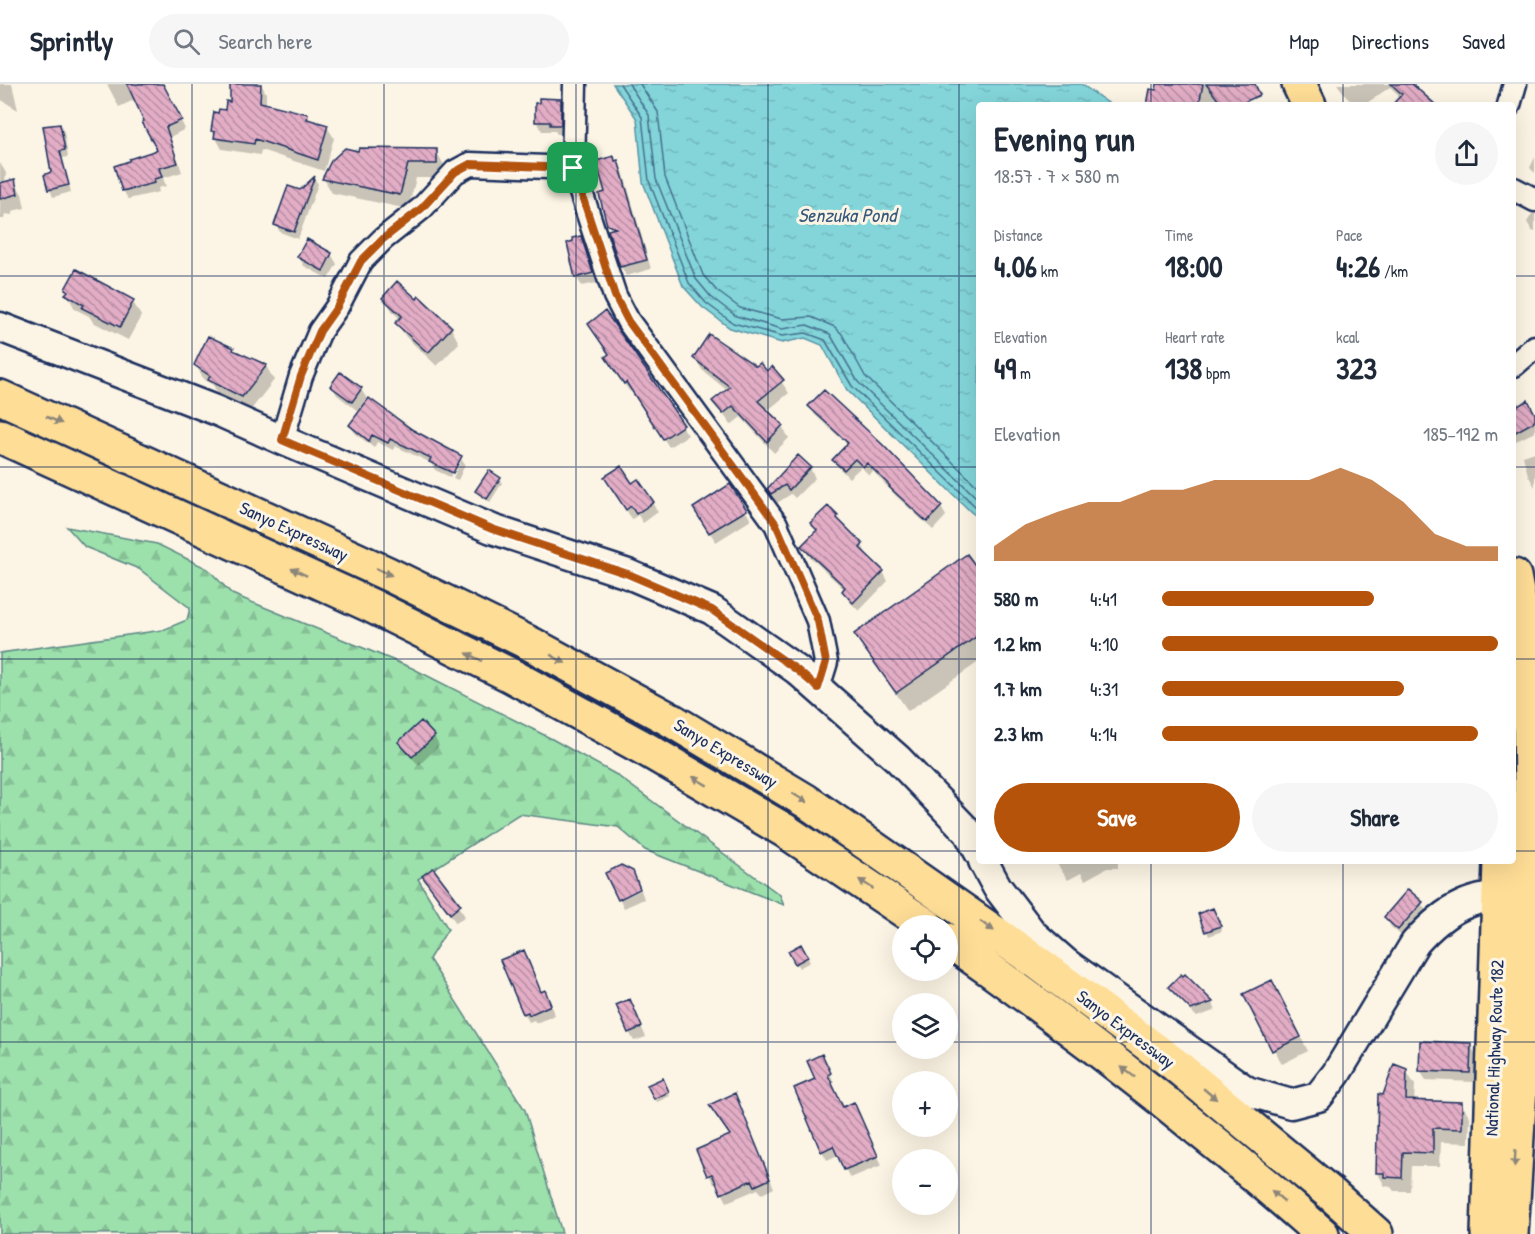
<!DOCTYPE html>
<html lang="en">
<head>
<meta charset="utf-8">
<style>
  body { margin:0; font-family:"Patrick Hand",sans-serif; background:#f6f6f7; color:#1f2937; height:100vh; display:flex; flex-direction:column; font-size:22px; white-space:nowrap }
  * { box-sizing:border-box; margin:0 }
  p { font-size:20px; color:#747a83 }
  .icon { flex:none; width:33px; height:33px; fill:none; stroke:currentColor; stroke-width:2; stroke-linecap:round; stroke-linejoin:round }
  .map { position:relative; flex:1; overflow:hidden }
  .sheet { position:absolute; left:976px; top:18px; width:540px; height:762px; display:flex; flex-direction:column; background:#fff; border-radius:6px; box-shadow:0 6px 24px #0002 }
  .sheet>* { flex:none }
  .tools { position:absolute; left:892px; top:831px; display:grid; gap:12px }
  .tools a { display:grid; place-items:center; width:66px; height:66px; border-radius:50%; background:#fff; box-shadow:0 6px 24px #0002; font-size:30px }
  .pin { position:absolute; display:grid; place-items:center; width:51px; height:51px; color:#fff; margin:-26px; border-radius:12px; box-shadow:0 3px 9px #0006 }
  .round { display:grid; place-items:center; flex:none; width:63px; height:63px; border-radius:32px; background:#f6f6f7 }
  .summary { display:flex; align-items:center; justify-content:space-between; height:102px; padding:0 18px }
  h1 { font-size:33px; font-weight:700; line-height:45px }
  .metrics { display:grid; grid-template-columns:repeat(3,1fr); gap:9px; height:102px; padding:6px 18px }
  .metrics div { display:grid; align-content:center }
  .metrics b { font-size:30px; font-weight:700 }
  .metrics small { font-size:16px; font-weight:400 }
  .metrics p { font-size:16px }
  .chart { height:168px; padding:12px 18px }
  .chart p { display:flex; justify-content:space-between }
  .chart svg { width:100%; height:108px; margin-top:6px; fill:#b45309; opacity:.7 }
  .cta { display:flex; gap:12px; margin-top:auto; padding:12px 18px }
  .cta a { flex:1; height:69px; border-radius:36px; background:#b45309; color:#fff; font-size:24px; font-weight:700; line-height:69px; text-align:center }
  .cta a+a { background:#f6f6f7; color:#1f2937 }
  ul { padding:0 18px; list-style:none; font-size:20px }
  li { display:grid; grid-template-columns:96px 72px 1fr; align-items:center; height:45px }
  li i { height:15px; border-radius:8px; background:#b45309 }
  header { display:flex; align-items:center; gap:36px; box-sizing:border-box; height:84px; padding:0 30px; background:#fff; border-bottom:2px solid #e0e1e3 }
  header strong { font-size:28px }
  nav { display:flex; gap:33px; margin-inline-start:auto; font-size:21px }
  .search { width:420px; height:54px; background:#f6f6f7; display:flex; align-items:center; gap:15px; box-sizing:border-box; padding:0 21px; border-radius:33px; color:#747a83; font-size:22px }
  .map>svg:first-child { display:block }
  .forest { fill:url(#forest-firs); stroke:#5c8884; stroke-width:1.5 }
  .water { fill:url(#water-ripples); stroke:#5993a8; stroke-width:1.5 }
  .shadow { fill:#0003 }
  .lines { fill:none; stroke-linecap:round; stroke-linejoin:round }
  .shore { stroke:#45718f; stroke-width:1.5 }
  .building { fill:url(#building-back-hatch); stroke:#1b2f5e; stroke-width:1.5 }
  .minor-casing { stroke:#1b2f5e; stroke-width:27 }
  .tertiary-casing { stroke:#1b2f5e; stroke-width:33 }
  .trunk-casing { stroke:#1b2f5e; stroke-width:38 }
  .motorway-casing { stroke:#1b2f5e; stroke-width:38 }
  .minor { stroke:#fcf5e5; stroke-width:22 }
  .tertiary { stroke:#fcf5e5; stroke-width:28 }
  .trunk { stroke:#fedd96; stroke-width:33 }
  .motorway { stroke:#fedd96; stroke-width:33 }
  .oneway { fill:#8c867a }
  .route-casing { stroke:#fff; stroke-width:12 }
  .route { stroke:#b45309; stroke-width:8 }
  .grid { fill:none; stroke:#1b2f5e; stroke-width:1.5; stroke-opacity:0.55 }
  .labels { text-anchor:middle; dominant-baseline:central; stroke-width:6; stroke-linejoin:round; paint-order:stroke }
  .street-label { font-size:18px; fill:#1b2f5e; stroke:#fcf5e5 }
  .water-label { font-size:20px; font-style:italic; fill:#35587d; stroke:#fcf5e5 }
</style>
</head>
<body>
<header>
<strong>Sprintly</strong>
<div class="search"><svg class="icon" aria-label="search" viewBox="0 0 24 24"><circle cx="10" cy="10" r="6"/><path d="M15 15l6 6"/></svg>Search here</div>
<nav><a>Map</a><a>Directions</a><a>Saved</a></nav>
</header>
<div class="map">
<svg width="1535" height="1150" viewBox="0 0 1535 1150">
  <defs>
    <pattern id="forest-firs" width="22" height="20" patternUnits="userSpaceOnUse" patternTransform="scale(1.5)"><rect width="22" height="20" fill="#9ce0ab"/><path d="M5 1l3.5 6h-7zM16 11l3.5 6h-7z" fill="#86c096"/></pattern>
    <pattern id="water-ripples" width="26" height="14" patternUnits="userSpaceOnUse" patternTransform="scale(1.5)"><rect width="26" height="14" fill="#83d5d9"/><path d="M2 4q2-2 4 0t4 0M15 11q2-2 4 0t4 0" fill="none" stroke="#71b7bd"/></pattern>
    <pattern id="building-back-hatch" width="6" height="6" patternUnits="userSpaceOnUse" patternTransform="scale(1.5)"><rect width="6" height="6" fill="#e2adc5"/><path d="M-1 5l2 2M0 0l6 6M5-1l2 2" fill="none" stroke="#b68da3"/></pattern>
  </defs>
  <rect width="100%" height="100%" fill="#fcf5e5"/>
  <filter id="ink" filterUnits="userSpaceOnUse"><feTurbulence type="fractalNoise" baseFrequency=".0167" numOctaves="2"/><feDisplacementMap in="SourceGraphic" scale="12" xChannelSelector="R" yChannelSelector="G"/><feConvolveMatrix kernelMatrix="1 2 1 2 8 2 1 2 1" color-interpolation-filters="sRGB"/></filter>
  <g filter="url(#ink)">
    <path class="forest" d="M67 443 157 460 208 485 232 510 412 584 552 655 615 690 780 811 784 821 645 766 618 743 519 730 418 795 448 845 429 875 525 1026 562 1149 0 1150V569L163 546 187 536 190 524 139 485 85 463Z"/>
    <path class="water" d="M613 0H1081L1111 21H980L979 434 971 428 847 306 822 261 805 254 782 259 730 244 702 223 683 202 643 98 637 35Z"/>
    <path class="shadow" d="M0 0H12L18 26 0 15Z
      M107 0H163L185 45 170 53 182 88 163 94 166 102 158 104 159 108 128 115 123 106 159 67 136 15 119 23Z
      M232 0H261L266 9V21L307 31 311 37 327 43 334 54 324 87 261 66 260 71 222 65 212 47 231 20Z
      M1158 0H1238L1248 21H1149Z
      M1337 0H1411L1434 21H1394L1401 13 1390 3 1364 21H1353Z
      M560 16 566 25 565 50H557L555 47H542L536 37 540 21Z
      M60 41 64 48 68 73 62 74 71 108 53 113 45 92 52 90Z
      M436 67 444 81V94H416L408 125 332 109 324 95 359 69Z
      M1535 73V89L1530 84Z
      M618 78 623 87 651 185 626 192 621 182 609 141 616 79Z
      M0 79 6 89 5 99 14 97 22 110 25 124 12 127V131L5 130 4 135H0Z
      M314 94 318 100 298 155 280 148 276 141 300 107Z
      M1532 130H1535V148L1532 147 1527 138Z
      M580 153 586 163 597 199 582 202 576 193Z
      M307 157 331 170 337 180 328 195 304 182 299 173Z
      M67 205 133 218 141 232 128 256 93 238 89 232 75 225 67 210Z
      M384 214 417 217 419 215 451 244 459 259 437 282 406 253 397 239 400 235 393 228Z
      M605 230 688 351 669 363 632 306 630 308 612 283Z
      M233 265 235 269 266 282 274 296 250 327 218 310 213 301 204 296 196 281Z
      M695 274 756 284 766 289 772 284 789 309 767 327 782 342 789 354 774 369 741 333 731 341 714 317 728 307 702 286Z
      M340 290 361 305 367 315 358 327 337 311 332 302Z
      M1514 310 1520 322 1535 333V348L1514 358Z
      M810 322 941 423 946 432 933 446 896 412 873 387 869 391 861 383 849 394 840 385 834 376 848 361 815 331Z
      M350 341 412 348 460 373 465 381 458 396 453 394 462 375H458L450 393 435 386 431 379 395 362 393 366 377 358 374 364 355 349Z
      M1535 368V403L1528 391 1523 372Z
      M810 384 815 394 795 414 791 410 777 419 769 405Z
      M499 395 502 399 490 418 479 411 477 407Z
      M638 397 658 428 643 439 638 431 632 435 611 403 632 401Z
      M745 426 751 436 716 458 700 433Z
      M837 433 842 441 862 461 867 471 866 472 883 488 888 497 859 527 849 517 844 507 845 506 808 471 803 462 817 448 812 440Z
      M980 485V577L908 627 856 550Z
      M434 652 439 662 419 681 406 668 400 658Z
      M1055 777H1118V784H1107L1085 796 1081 789 1068 796Z
      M432 786 465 832 456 839 424 793Z
      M641 806 644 815 624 824 620 816Z
      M1421 819 1427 828 1404 854 1391 843 1385 833Z
      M1215 830 1222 847 1209 852 1200 831Z
      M801 862 810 878 799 884 790 868Z
      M523 868 542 909 545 908 555 931 536 939 534 936 529 938 524 929Z
      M1185 892 1212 919 1216 926 1197 933 1175 911 1170 903Z
      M1245 911H1279L1308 967 1282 980Z
      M629 917 646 953 634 957 629 948Z
      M1470 960 1475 969 1474 998 1426 996 1420 987Z
      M826 981 834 998 831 1000 843 1024 854 1020 882 1081 850 1094 838 1071 827 1076 822 1067 817 996Z
      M1406 987 1415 1001 1414 1018 1461 1019 1470 1033 1469 1059 1441 1058 1440 1082H1411L1410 1107H1394L1391 1103 1385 1102 1377 1088 1384 1012Z
      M664 1000 670 1012 657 1018 649 1002Z
      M739 1020 774 1104 762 1110 758 1105 727 1118 717 1099 714 1100 709 1091 731 1052Z"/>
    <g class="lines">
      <path class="shore" d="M620 0 642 33 649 97 689 199 706 219 733 239 782 252 806 249 825 256 852 302 980 427
        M629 0 649 31 656 95 696 195 711 213 736 232 782 245 807 241 830 250 858 298 980 417
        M640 0 658 28 665 93 703 191 717 207 740 224 782 235 811 233 835 243 842 250 865 292 980 405"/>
    </g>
    <path class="building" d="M127 0H163L182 36 166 43 178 79 159 84 162 93 154 95 155 99 122 107 114 82 129 77V75L157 66 142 38 144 37Z
      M230 0H261L260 18 308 30 307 35 328 41 318 76 255 55 254 60 214 54 215 48 211 47 214 28 218 29 219 25 225 26 226 17 230 18Z
      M1157 0H1203L1199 21H1147L1150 5 1156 6Z
      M1206 0H1255L1260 11 1238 21H1222Z
      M1391 0H1412L1436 21H1392L1402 10Z
      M539 14 561 15V41H550V38H535V19H539Z
      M60 40 65 66 60 67 69 101 48 106 44 91 51 88 43 42Z
      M345 64 358 67 359 64 437 65V80H408L400 111 322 95 331 77Z
      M614 72 615 77 618 76 647 176 620 183 608 146 616 144 607 141 599 110 605 108 596 77Z
      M315 92 294 148 274 141 288 102 300 106Z
      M15 95 18 110 0 115V99Z
      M581 152 593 189 575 194 567 159 573 157 572 154Z
      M307 155 332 169 323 187 297 173Z
      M76 185 134 216 120 243 82 224 84 221 65 210 68 207 65 205Z
      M397 197 417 215 419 212 452 243 428 269 395 239 402 232 382 214Z
      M605 227 684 341 663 355 626 298 624 300 605 273 609 270 588 240Z
      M709 250 756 282 760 279 767 287 772 282 784 296 758 317 783 341 767 358 733 322 723 330 712 317 730 303 693 274Z
      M208 252 234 264 233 266 267 281 242 313 208 296 210 292 194 281Z
      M340 288 362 304 352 318 330 302Z
      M824 306 883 361 942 422 927 438 889 403 890 402 867 379 863 383 855 375 844 386 832 376 848 359 808 322Z
      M369 314 413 346 462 372 453 389 429 378 431 374 390 355 388 359 372 351 369 357 349 341Z
      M1528 316 1535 330V337L1514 349V324Z
      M798 371 811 383 789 406 785 401 771 410 767 405Z
      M621 382 632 399 638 395 654 418 636 430 631 422 626 426 604 393Z
      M489 386 501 394 487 415 475 407Z
      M730 400 747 426 709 449 693 424Z
      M828 422 838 432 837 434 863 460 860 464 884 487 853 519 842 507 845 503 801 462 817 446 810 439Z
      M967 470 980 488V550L896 609 854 550Z
      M421 637 435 652 412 673 398 658Z
      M621 781 633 787 640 805 618 816 605 789Z
      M433 784 461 821 450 830 422 792Z
      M1408 805 1423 818 1398 846 1384 833Z
      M1213 824 1221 842 1205 848 1198 830Z
      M801 860 808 873 795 880 788 867Z
      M524 866 541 908 545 906 551 921 529 931 528 928 523 930 500 876Z
      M1181 890 1183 892 1185 890 1213 918 1191 926 1168 903Z
      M1272 896 1301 953 1272 967 1243 910Z
      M630 915 642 943 628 949 616 921Z
      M1420 957 1471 959 1470 989 1419 987Z
      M822 970 831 989 828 991 843 1023 854 1018 878 1072 844 1086 833 1062 821 1068 794 1004 815 995 807 977Z
      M1394 980 1407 985 1406 1016 1462 1018V1045L1433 1044V1069L1403 1068 1402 1094 1384 1093V1089H1376L1378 1010 1383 1011Z
      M663 994 669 1008 654 1015 647 1001Z
      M735 1009 770 1095 755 1102 752 1096 721 1110 712 1090 707 1092 696 1066 730 1051 709 1021Z"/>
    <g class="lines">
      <defs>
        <path id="minor" d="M575 0 573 84 615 212 628 237 776 440 818 537 826 578 818 604
          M1509 21 1515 0
          M1514 105 1535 116
          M1514 281 1535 263
          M282 356 301 292 320 247 337 223 361 177 383 155 422 124 455 88 470 80 573 84"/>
        <path id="tertiary" d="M0 243 215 326 282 356 492 445 628 490 712 526 797 586 898 675 968 748 980 770
          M983 777 997 803 1033 850 1066 879 1247 1007 1291 1020 1318 1013 1336 990 1415 859C1448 822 1472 812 1521 810"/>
        <path id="trunk" d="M1299 0 1309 21
          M1488 1150 1500 777
          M1511 1150 1532 810 1530 620 1519 518 1514 492"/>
        <path id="motorway" d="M0 313 388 490 531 560 671 636 806 717 1038 879 1173 979 1330 1109 1376 1150
          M0 352 372 522 512 592 649 667 784 746 927 842
          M948 856C1078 947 1203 1045 1322 1150"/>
      </defs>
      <use href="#minor" class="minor-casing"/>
      <use href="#tertiary" class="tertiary-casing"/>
      <use href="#trunk" class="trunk-casing"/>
      <use href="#motorway" class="motorway-casing"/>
      <use href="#minor" class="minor"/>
      <use href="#tertiary" class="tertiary"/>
      <use href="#trunk" class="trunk"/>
      <use href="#motorway" class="motorway"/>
    </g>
    <defs><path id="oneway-solid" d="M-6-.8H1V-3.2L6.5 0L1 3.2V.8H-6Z" transform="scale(1.5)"/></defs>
    <g class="oneway">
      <use href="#oneway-solid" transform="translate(54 336) rotate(24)"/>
      <use href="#oneway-solid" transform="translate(299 488) rotate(-155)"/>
      <use href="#oneway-solid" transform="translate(384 488) rotate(25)"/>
      <use href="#oneway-solid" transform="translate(474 573) rotate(-153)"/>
      <use href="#oneway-solid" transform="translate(558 575) rotate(29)"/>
      <use href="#oneway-solid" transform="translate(700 697) rotate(-149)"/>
      <use href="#oneway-solid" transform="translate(800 714) rotate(32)"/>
      <use href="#oneway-solid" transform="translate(866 800) rotate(-147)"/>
      <use href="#oneway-solid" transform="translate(987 842) rotate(35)"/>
      <use href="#oneway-solid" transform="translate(1128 988) rotate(-143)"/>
      <use href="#oneway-solid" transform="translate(1210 1010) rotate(40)"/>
      <use href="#oneway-solid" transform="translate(1515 1074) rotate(94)"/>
      <use href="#oneway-solid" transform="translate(1278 1112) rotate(-140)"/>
    </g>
  </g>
  <g class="lines" filter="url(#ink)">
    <defs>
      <path id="route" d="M470 80 573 84 615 212 628 237 776 440 818 537 826 578 818 604 797 586 712 526 628 490 492 445 282 356 301 292 320 247 337 223 361 177 383 155 422 124 455 88Z"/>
    </defs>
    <use href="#route" class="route-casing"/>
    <use href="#route" class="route"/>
  </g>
  <path class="grid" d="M192 0V1150M384 0V1150M576 0V1150M768 0V1150M959 0V1150M1151 0V21M1343 0V21M0 192H980M1514 192H1535M0 383H980M1514 383H1535M0 575H980M1514 575H1535M0 767H980M1514 767H1535M1151 777V1150M1343 777V1150M0 958H903M948 958H1535"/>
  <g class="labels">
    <g class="street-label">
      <text transform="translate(294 447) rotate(25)">Sanyo Expressway</text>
      <text transform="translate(726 669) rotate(31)">Sanyo Expressway</text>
      <text transform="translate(1126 945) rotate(37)">Sanyo Expressway</text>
      <text transform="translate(1494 964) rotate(-88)">National Highway Route 182</text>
    </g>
    <g class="water-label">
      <text x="847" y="130">Senzuka Pond</text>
    </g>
  </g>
</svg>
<div class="tools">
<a><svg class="icon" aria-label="locate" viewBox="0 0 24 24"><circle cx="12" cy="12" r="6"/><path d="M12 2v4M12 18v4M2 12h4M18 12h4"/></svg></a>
<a><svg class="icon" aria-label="layers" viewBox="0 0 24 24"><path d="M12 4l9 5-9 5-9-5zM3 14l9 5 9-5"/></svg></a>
<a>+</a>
<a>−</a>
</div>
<div class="pin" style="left:573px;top:84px;background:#1e9e55"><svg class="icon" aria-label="arrive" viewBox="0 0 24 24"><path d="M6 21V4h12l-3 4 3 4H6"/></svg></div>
<section class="sheet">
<div class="summary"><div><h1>Evening run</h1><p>18:57 · 7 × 580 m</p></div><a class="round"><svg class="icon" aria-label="share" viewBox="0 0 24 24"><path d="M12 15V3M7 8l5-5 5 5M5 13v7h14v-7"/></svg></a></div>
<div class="metrics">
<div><p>Distance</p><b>4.06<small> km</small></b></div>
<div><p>Time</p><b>18:00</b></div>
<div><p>Pace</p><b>4:26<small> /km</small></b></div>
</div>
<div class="metrics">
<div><p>Elevation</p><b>49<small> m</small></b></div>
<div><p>Heart rate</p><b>138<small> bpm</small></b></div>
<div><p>kcal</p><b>323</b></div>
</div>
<div class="chart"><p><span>Elevation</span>185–192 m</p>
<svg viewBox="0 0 160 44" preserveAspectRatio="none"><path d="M0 44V38L10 29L20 24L30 20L40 20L50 15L60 15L70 11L80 11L90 11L100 11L110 6L120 11L130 20L140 33L150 38L160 38V44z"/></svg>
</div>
<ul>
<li><b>580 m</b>4:41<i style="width:63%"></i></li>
<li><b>1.2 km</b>4:10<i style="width:100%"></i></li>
<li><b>1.7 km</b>4:31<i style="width:72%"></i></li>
<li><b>2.3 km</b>4:14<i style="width:94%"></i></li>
</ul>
<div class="cta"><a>Save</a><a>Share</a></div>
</section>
</div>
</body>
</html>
